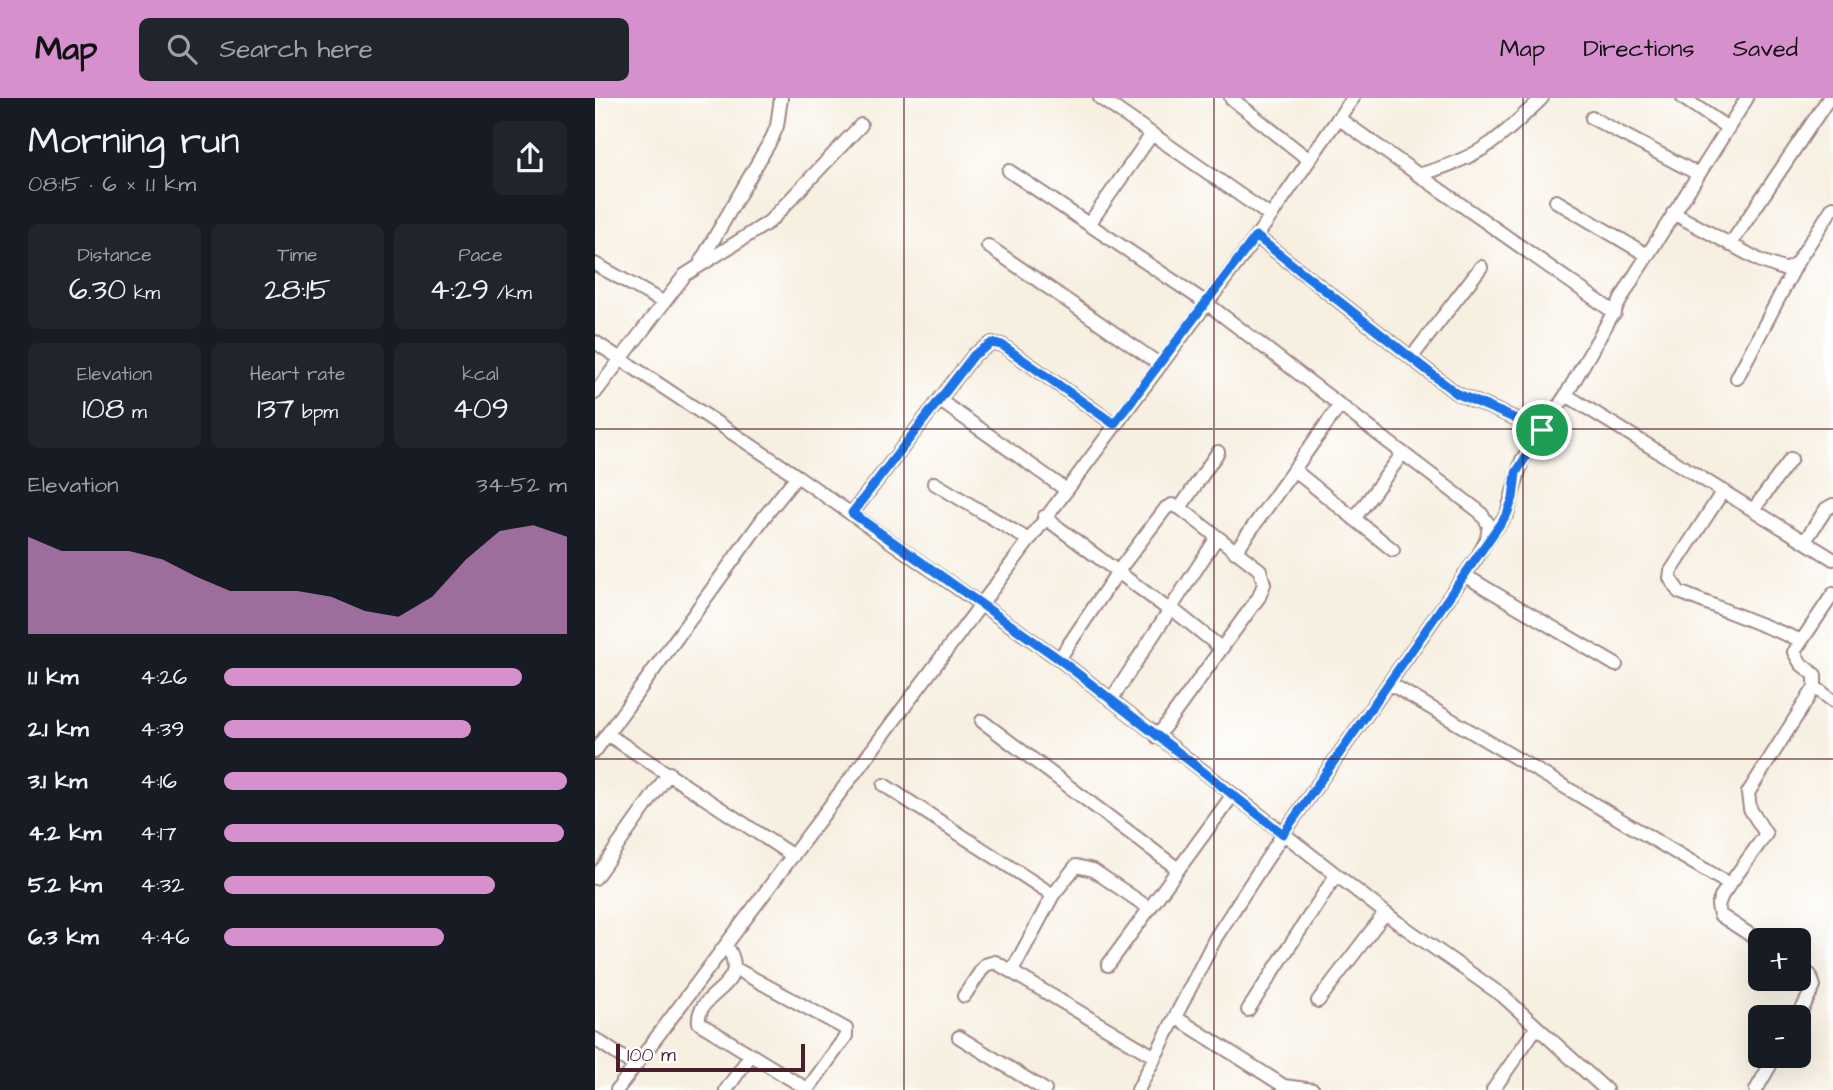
<!DOCTYPE html>
<html lang="en">
<head>
<meta charset="utf-8">
<style>
  body { margin:0; font-family:"Architects Daughter",sans-serif; background:#20242c; color:#f1f3f6; height:100vh; display:flex; flex-direction:column; font-size:26px; white-space:nowrap }
  * { box-sizing:border-box; margin:0 }
  p { font-size:23px; color:#9ea1a6 }
  .icon { flex:none; width:38px; height:38px; fill:none; stroke:currentColor; stroke-width:2; stroke-linecap:round; stroke-linejoin:round }
  .map { position:relative; flex:1; overflow:hidden }
  .details { display:flex; flex-direction:column; background:#171b24; width:595px }
  .details>* { flex:none }
  .tools { position:absolute; left:1153px; top:830px; display:grid; gap:14px }
  .tools a { display:grid; place-items:center; width:63px; height:63px; border-radius:10px; background:#171b24; box-shadow:0 7px 28px #0002; font-size:35px }
  .scale { position:absolute; left:21px; bottom:18px; width:189px; box-sizing:border-box; padding-left:7px; border:4px solid #4a1f2b; border-top:0; font-size:19px; line-height:24px; white-space:nowrap; color:#4a1f2b; -webkit-text-stroke:5px #fff; paint-order:stroke }
  .pin { position:absolute; display:grid; place-items:center; width:60px; height:60px; color:#fff; margin:-30px; border:4px solid #fff; border-radius:50%; box-shadow:0 2px 7px #0007 }
  .round { display:grid; place-items:center; flex:none; width:74px; height:74px; border-radius:10px; background:#20242c }
  .head { display:flex; align-items:center; justify-content:space-between; height:119px; padding:0 28px }
  h1 { font-size:38px; font-weight:600; line-height:52px }
  .figures { display:grid; grid-template-columns:repeat(3,1fr); gap:10px; height:119px; padding:7px 28px }
  .figures div { display:grid; align-content:center; border-radius:10px; background:#20242c; text-align:center }
  .figures b { font-size:30px; font-weight:600 }
  .figures small { font-size:19px; font-weight:400 }
  .figures p { font-size:19px }
  .chart { height:196px; padding:14px 28px }
  .chart p { display:flex; justify-content:space-between }
  .chart svg { width:100%; height:126px; margin-top:7px; fill:#d690ce; opacity:.7 }
  ul { padding:0 28px; list-style:none; font-size:23px }
  li { display:grid; grid-template-columns:112px 84px 1fr; align-items:center; height:52px }
  li i { height:18px; border-radius:9px; background:#d690ce }
  header { display:flex; align-items:center; gap:42px; box-sizing:border-box; height:98px; padding:0 35px; background:#d690ce; color:#111 }
  header strong { font-size:33px }
  nav { display:flex; gap:38px; margin-inline-start:auto; font-size:24px }
  .search { width:490px; height:63px; background:#20242c; display:flex; align-items:center; gap:18px; box-sizing:border-box; padding:0 24px; border-radius:10px; color:#9ea1a6; font-size:26px }
  main { display:flex; flex:1; min-height:0 }
  .map>svg:first-child { display:block }
  .lines { fill:none; stroke-linecap:round; stroke-linejoin:round }
  .minor-casing { stroke:#a08786; stroke-width:16 }
  .minor { stroke:#fff; stroke-width:12 }
  .route-casing { stroke:#fff; stroke-width:14 }
  .route { stroke:#1a73e8; stroke-width:9 }
  .grid { fill:none; stroke:#4a1f2b; stroke-width:2; stroke-opacity:0.55 }
</style>
</head>
<body>
<header>
<strong>Map</strong>
<div class="search"><svg class="icon" aria-label="search" viewBox="0 0 24 24"><circle cx="10" cy="10" r="6"/><path d="M15 15l6 6"/></svg>Search here</div>
<nav><a>Map</a><a>Directions</a><a>Saved</a></nav>
</header>
<main>
<section class="details">
<div class="head"><div><h1>Morning run</h1><p>08:15 · 6 × 1.1 km</p></div><a class="round"><svg class="icon" aria-label="share" viewBox="0 0 24 24"><path d="M12 15V3M7 8l5-5 5 5M5 13v7h14v-7"/></svg></a></div>
<div class="figures">
<div><p>Distance</p><b>6.30<small> km</small></b></div>
<div><p>Time</p><b>28:15</b></div>
<div><p>Pace</p><b>4:29<small> /km</small></b></div>
</div>
<div class="figures">
<div><p>Elevation</p><b>108<small> m</small></b></div>
<div><p>Heart rate</p><b>137<small> bpm</small></b></div>
<div><p>kcal</p><b>409</b></div>
</div>
<div class="chart"><p><span>Elevation</span>34–52 m</p>
<svg viewBox="0 0 160 44" preserveAspectRatio="none"><path d="M0 44V10L10 15L20 15L30 15L40 18L50 24L60 29L70 29L80 29L90 31L100 36L110 38L120 31L130 18L140 8L150 6L160 10V44z"/></svg>
</div>
<ul>
<li><b>1.1 km</b>4:26<i style="width:87%"></i></li>
<li><b>2.1 km</b>4:39<i style="width:72%"></i></li>
<li><b>3.1 km</b>4:16<i style="width:100%"></i></li>
<li><b>4.2 km</b>4:17<i style="width:99%"></i></li>
<li><b>5.2 km</b>4:32<i style="width:79%"></i></li>
<li><b>6.3 km</b>4:46<i style="width:64%"></i></li>
</ul>
</section>
<div class="map">
<svg width="1238" height="992" viewBox="0 0 1238 992">
  <rect width="100%" height="100%" fill="#fff"/>
  <filter id="ink" filterUnits="userSpaceOnUse"><feTurbulence type="fractalNoise" baseFrequency=".0143" numOctaves="2"/><feDisplacementMap in="SourceGraphic" scale="14" xChannelSelector="R" yChannelSelector="G"/><feConvolveMatrix kernelMatrix="1 2 1 2 8 2 1 2 1" color-interpolation-filters="sRGB"/></filter>
  <filter id="wash" filterUnits="userSpaceOnUse"><feTurbulence type="fractalNoise" baseFrequency=".00686" numOctaves="4" result="noise"/><feDisplacementMap in="SourceGraphic" scale="28" xChannelSelector="R" yChannelSelector="G"/><feGaussianBlur stdDeviation="1.57" result="paint"/><feColorMatrix in="noise" values="0 0 0 0 0 0 0 0 0 0 0 0 0 0 0 0 0 1.4 0 .05"/><feComposite in="paint" operator="in"/></filter>
  <g filter="url(#wash)">
    <rect width="100%" height="100%" fill="#f7efe0"/>
  </g>
  <g filter="url(#ink)">
    <g class="lines">
      <defs>
        <path id="minor" d="M505 0 674 117
          M636 0 713 61
          M1088 0 1133 30
          M743 20 1020 215
          M997 20 1103 76
          M414 73 610 204 885 414 894 427 892 441 883 458 688 736 621 839 543 992
          M823 77C886 59 900 45 947 0
          M961 103 1052 157
          M1078 115 1166 163 1191 172 1201 166 1238 109
          M494 126 557 36
          M661 138 861 295 947 332
          M1135 147 1234 0
          M393 148 564 266
          M106 163 177 40 182 28 186 0
          M0 166 68 204
          M0 244 202 378 464 561 802 824 908 898 1011 992
          M816 260 886 169
          M1142 280 1201 167
          M0 295 90 177 174 124 266 27
          M971 297 1238 461
          M344 302 470 391
          M699 372 798 452
          M339 385 432 441
          M1128 393 1076 473 1075 480 1084 494 1205 542
          M585 410 623 354
          M1158 412 1196 361
          M257 415 379 257 397 245 407 247 519 326
          M449 419 570 509 576 510 626 550
          M759 421 808 355
          M893 441 912 416 927 362 971 297 1040 177 1152 0
          M1210 443 1231 411 1238 407
          M640 454 745 307
          M869 477 1021 567
          M464 561 524 472 571 410 577 407 585 410 665 472 669 486 664 499 562 639
          M794 585 1134 786
          M1220 589 1238 603
          M516 602 621 441
          M387 623 583 771
          M12 636 198 758
          M0 653 170 418 202 378
          M289 687 458 797
          M0 780 74 675
          M1166 844 1125 817 1123 807 1127 797 1171 736 1155 711 1153 695 1220 589V577L1206 566 1199 554 1238 496
          M131 847C160 889 100 893 104 925L212 991
          M513 867 637 698
          M139 870 251 931V938L212 992
          M417 873 458 797 481 768 498 772 554 810
          M369 898 390 867 400 864 560 959
          M723 903 790 815
          M653 912 741 777
          M580 919 689 988 718 992
          M1203 919 1219 888 1215 877 1204 870
          M364 939 450 992
          M0 941 40 968
          M22 992C226 718 430 444 636 173 679 117 716 57 758 0
          M131 992 155 958
          M898 992 941 930
          M1161 992 1181 957"/>
      </defs>
      <use href="#minor" class="minor-casing"/>
      <use href="#minor" class="minor"/>
    </g>
  </g>
  <g class="lines" filter="url(#ink)">
    <defs>
      <path id="route" d="M661 138 861 295 947 332 921 375 918 400 912 416 688 736 464 561 257 415 379 257 397 245 407 247 519 326Z"/>
    </defs>
    <use href="#route" class="route-casing"/>
    <use href="#route" class="route"/>
  </g>
  <path class="grid" d="M309 0V992M619 0V992M928 0V992M0 331H1238M0 661H1238"/>
</svg>
<div class="tools">
<a>+</a>
<a>−</a>
</div>
<div class="scale">100 m</div>
<div class="pin" style="left:947px;top:332px;background:#1e9e55"><svg class="icon" aria-label="arrive" viewBox="0 0 24 24"><path d="M6 21V4h12l-3 4 3 4H6"/></svg></div>
</div>
</main>
</body>
</html>
